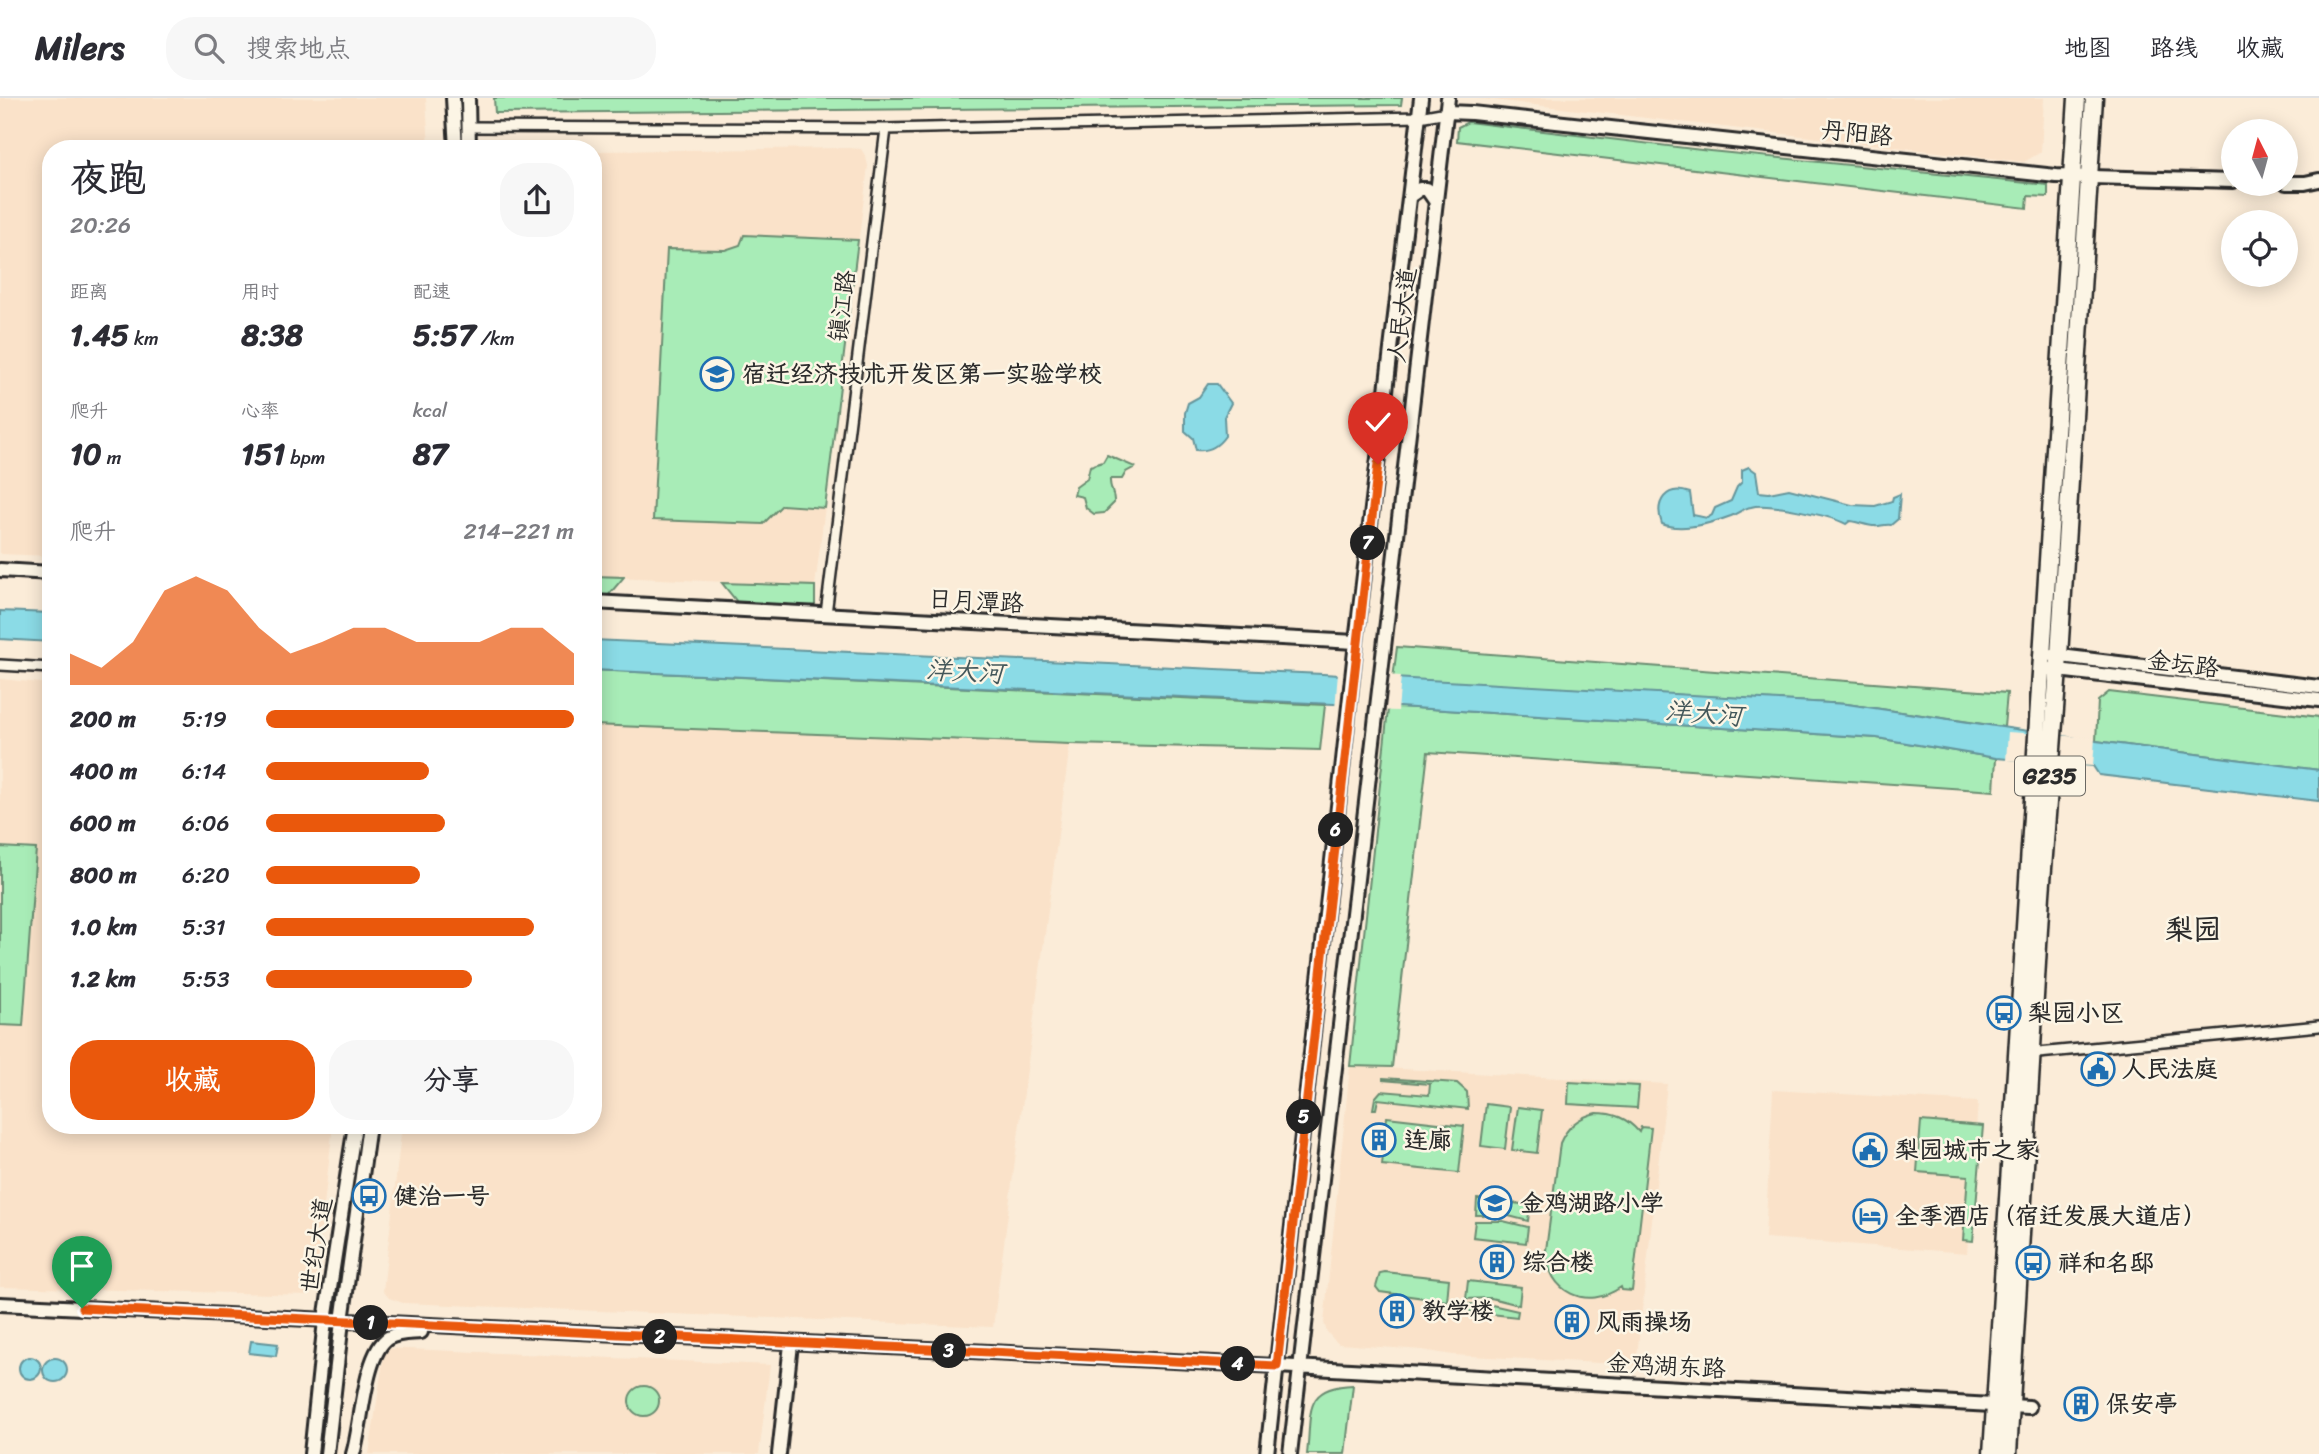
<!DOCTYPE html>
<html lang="zh">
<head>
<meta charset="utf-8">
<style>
  body { margin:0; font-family:Sriracha,"LXGW WenKai TC",sans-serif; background:#f7f7f7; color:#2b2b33; height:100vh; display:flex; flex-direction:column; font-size:26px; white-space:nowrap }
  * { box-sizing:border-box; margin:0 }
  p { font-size:23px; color:#7c7c81 }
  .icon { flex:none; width:38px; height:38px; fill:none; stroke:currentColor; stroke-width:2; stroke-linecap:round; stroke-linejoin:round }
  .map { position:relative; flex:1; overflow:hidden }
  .sheet { position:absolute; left:42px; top:42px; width:560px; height:994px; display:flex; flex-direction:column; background:#fff; border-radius:28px; box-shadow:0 4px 18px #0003 }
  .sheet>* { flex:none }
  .needle { width:46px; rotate:354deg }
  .buttons { position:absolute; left:2221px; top:21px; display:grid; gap:14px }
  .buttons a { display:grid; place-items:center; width:77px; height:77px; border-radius:50%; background:#fff; box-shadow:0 4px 18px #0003; font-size:35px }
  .pin { position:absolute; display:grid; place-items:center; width:60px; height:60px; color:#fff; margin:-72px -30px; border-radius:50% 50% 50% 0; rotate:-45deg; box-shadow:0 0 7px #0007 }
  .pin .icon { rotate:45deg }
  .km { position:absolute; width:35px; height:35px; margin:-18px; border-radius:50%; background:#222; color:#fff; font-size:19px; line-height:35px; text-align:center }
  .round { display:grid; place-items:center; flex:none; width:74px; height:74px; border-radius:28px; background:#f7f7f7 }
  .head { display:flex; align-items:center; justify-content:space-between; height:119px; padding:0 28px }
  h1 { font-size:38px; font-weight:800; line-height:52px }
  .figures { display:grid; grid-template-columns:repeat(3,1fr); gap:10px; height:119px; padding:7px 28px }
  .figures div { display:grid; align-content:center }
  .figures b { font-size:30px; font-weight:800 }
  .figures small { font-size:19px; font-weight:400 }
  .figures p { font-size:19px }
  .chart { height:196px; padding:14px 28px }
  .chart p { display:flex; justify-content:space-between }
  .chart svg { width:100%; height:126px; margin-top:7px; fill:#ea580c; opacity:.7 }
  .primary-button { display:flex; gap:14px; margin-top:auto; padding:14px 28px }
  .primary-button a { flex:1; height:80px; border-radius:28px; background:#ea580c; color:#fff; font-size:28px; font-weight:800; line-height:80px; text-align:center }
  .primary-button a+a { background:#f7f7f7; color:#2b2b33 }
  ul { padding:0 28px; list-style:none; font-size:23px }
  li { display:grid; grid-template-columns:112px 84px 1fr; align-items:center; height:52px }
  li i { height:18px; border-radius:9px; background:#ea580c }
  header { display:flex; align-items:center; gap:42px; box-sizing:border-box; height:98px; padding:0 35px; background:#fff; border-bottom:2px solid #e1e1e2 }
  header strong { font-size:33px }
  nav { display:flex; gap:38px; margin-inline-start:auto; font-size:24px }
  .search { width:490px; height:63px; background:#f7f7f7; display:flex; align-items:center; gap:18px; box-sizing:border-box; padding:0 24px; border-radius:28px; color:#7c7c81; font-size:26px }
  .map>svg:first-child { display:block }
  .built { fill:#fae2c9 }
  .green { fill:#a8ecb7; stroke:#6a8c71; stroke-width:2 }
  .water { fill:#8bdbe6; stroke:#65959b; stroke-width:2 }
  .pier { fill:#fbecd8 }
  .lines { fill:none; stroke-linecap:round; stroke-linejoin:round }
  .street-casing { stroke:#2b2b2b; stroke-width:14 }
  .secondary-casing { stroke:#2b2b2b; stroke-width:18 }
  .highway-casing { stroke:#2b2b2b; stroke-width:21 }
  .street { stroke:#fcf5e5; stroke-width:9 }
  .secondary { stroke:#fcf5e5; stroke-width:12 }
  .highway { stroke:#fcf5e5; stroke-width:16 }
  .route-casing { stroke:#fff; stroke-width:14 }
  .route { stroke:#ea580c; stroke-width:9 }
  .labels { text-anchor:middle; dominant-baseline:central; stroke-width:5; stroke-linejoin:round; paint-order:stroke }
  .shield { fill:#fcf5e5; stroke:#6a6863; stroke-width:2 }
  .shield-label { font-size:23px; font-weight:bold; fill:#2b2b2b }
  .street-label { font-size:24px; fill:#2b2b2b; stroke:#fcf5e5 }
  .poi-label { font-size:24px; font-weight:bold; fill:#2b2b2b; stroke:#fcf5e5; text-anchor:start }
  .water-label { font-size:26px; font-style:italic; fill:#43575a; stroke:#fcf5e5 }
  .quarter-label { font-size:28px; font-weight:bold; fill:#2b2b2b; stroke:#fcf5e5 }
</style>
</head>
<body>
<header>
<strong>Milers</strong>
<div class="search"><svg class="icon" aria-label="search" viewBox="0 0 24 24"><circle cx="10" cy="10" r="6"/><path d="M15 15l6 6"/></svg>搜索地点</div>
<nav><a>地图</a><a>路线</a><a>收藏</a></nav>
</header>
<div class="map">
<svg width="2319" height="1356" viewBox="0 0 2319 1356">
  <rect width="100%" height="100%" fill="#fbecd8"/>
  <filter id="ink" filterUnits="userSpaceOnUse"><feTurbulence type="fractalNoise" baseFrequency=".0143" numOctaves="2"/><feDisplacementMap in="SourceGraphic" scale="14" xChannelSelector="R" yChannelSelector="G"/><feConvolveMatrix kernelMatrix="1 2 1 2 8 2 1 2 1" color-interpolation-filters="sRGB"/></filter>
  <g filter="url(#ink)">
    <path class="built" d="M0 0H426L429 51H51V458L0 456Z
      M1476 0H2044L2041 54 2024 64Z
      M850 50 861 51 866 59 868 68 815 488 593 478V53Z
      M0 581 51 586V1027H333L315 1189 309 1197 0 1189Z
      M593 627 1070 646 993 1229 403 1205 389 1200 383 1193 402 1027H593Z
      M1350 968 1667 986 1636 1267 1453 1257 1422 1252 1339 1246 1335 1243 1327 1234 1324 1225Z
      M1773 992 1978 1004 1967 1155 1765 1140Z
      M385 1250 770 1267 759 1356H369Z"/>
    <path class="green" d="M494 0H1402L1401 7 495 15Z
      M1468 24 1710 53 2048 87V99L2028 98 2027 110 1457 43 1458 29Z
      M744 137 858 142 825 410 782 407 763 426 653 422 667 151 725 152 740 147Z
      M1107 357 1135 369 1126 374 1122 381H1110C1109 390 1115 396 1114 405L1104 415 1094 416 1086 410 1083 399 1074 397 1076 389 1087 381 1090 368 1103 364Z
      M593 478 624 479 607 499 593 498Z
      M722 485 815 488V509L738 505Z
      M1397 549 2007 595 2004 629 1847 606 1393 581Z
      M593 572 1325 607 1320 652 1070 646 593 627Z
      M2109 594 2319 619V672L2096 643 2098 603Z
      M1399 609 1877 640 1996 660 1994 693 1428 654 1392 969 1350 968 1388 611Z
      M0 749 36 751 23 928 0 927Z
      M1383 980 1457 985 1467 994 1468 1011 1378 1001 1376 1011H1373L1375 1000 1381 993 1429 997 1430 986 1383 982Z
      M1569 984 1639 988 1637 1010 1568 1006Z
      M1486 1006 1510 1009 1505 1051 1481 1048Z
      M1518 1009 1542 1012 1537 1055 1512 1052Z
      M1596 1015C1614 1015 1627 1020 1639 1034L1641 1029 1651 1030 1632 1193 1622 1192 1621 1189C1587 1213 1547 1195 1546 1152L1560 1045C1567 1029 1578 1019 1596 1015Z
      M1387 1019 1464 1028 1459 1075 1382 1067Z
      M1921 1023 1983 1028 1973 1143 1963 1142 1968 1078 1917 1074Z
      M1477 1101 1530 1107 1528 1123 1505 1117H1476Z
      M1475 1123H1503L1528 1129 1526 1145 1473 1139Z
      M1385 1174 1449 1181 1447 1203 1380 1194 1376 1189 1380 1175Z
      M1468 1183 1521 1189 1519 1207 1491 1200 1466 1201Z
      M1466 1206 1492 1207 1518 1213 1517 1219 1465 1213Z
      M1353 1287 1345 1356H1307C1312 1315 1302 1289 1353 1287Z
      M629 1303a15 15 0 1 1 30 0a15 15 0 1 1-30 0Z"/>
    <path class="water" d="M1208 286H1217L1231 305 1224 319 1225 338C1218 348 1209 354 1196 352L1193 340 1185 333V315L1188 305 1199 299Z
      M1749 369 1756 374 1759 394 1769 395 1789 391 1852 407 1875 408 1892 403 1893 399 1900 396 1898 421 1891 427C1884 426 1879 429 1875 428 1868 428 1858 424 1850 423L1846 426C1832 418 1767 404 1751 409 1744 410 1738 415 1731 418 1712 425 1682 434 1662 426 1654 404 1666 386 1690 395L1693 417 1707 420 1712 417 1715 410 1731 403 1737 389 1742 384V372Z
      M0 513 51 515V544L0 541Z
      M593 542 1323 576 1847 606 2096 643 2319 672V703L2099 677 2093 668 1996 660 1877 640 1399 609 593 572Z
      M251 1243 278 1246 276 1258 249 1255Z
      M19 1270a11 11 0 1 1 22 0a11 11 0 1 1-22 0Z
      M43 1272a12 12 0 1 1 24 0a12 12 0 1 1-24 0Z"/>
    <path class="pier" d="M1338 574 1401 578 1398 613 1335 611Z
      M2008 634 2095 640 2093 668 2006 662Z"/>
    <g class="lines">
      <defs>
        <path id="street" d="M470 29 886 31 1419 19 1447 14
          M826 516 886 31
          M0 567 51 570
          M2028 956 2319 928"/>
        <path id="secondary" d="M453 0 456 51
          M468 0 469 51
          M1447 14 1472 15 2056 78 2233 83
          M2286 85H2305L2319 82
          M1410 98 1420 91H1427L1436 104
          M0 472 51 475
          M593 504 1356 544
          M2052 557 2319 589
          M2049 571 2319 602
          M0 1206 1277 1268 2029 1309
          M311 1356 325 1222 355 1027
          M327 1356 342 1223 369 1027
          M353 1356C362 1327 364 1256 388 1240 398 1234 410 1235 421 1234
          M779 1356 791 1246
          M1267 1356 1356 544 1421 0
          M1290 1356 1448 0"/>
        <path id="highway" d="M1992 1356 2077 0
          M2008 1356 2041 797 2059 558 2094 0"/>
      </defs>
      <use href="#street" class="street-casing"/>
      <use href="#secondary" class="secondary-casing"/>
      <use href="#highway" class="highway-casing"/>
      <use href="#street" class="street"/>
      <use href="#secondary" class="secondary"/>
      <use href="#highway" class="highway"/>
    </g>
  </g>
  <g class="lines" filter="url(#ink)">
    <defs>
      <path id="route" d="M82 1210 1277 1268 1378 366"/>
    </defs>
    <use href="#route" class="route-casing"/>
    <use href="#route" class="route"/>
  </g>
  <defs>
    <symbol id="school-ring" viewBox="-11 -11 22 22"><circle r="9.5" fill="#fcf5e5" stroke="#1f6fb2" stroke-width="1.5"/><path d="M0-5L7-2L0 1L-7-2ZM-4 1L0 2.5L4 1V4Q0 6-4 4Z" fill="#1f6fb2"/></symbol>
    <symbol id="bus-ring" viewBox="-11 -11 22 22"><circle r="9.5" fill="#fcf5e5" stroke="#1f6fb2" stroke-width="1.5"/><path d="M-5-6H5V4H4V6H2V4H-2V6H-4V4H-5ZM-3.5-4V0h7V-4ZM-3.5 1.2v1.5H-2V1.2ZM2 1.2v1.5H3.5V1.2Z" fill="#1f6fb2"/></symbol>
    <symbol id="civic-ring" viewBox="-11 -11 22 22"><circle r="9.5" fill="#fcf5e5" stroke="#1f6fb2" stroke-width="1.5"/><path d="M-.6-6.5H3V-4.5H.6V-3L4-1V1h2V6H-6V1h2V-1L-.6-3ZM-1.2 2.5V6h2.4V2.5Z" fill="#1f6fb2"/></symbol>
    <symbol id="building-ring" viewBox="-11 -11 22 22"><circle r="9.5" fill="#fcf5e5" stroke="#1f6fb2" stroke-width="1.5"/><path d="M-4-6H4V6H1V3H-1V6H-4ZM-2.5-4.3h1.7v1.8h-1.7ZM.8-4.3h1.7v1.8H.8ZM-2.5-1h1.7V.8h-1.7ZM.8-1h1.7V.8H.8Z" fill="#1f6fb2"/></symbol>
    <symbol id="hotel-ring" viewBox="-11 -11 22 22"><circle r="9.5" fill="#fcf5e5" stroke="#1f6fb2" stroke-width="1.5"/><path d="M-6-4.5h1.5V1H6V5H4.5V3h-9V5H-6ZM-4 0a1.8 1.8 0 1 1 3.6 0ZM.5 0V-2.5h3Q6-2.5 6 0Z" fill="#1f6fb2"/></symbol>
  </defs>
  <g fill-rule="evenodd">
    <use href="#school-ring" x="698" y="257" width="38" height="38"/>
    <use href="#bus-ring" x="1985" y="896" width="38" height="38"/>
    <use href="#civic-ring" x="2079" y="952" width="38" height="38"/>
    <use href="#building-ring" x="1360" y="1023" width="38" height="38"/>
    <use href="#civic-ring" x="1851" y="1033" width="38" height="38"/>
    <use href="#bus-ring" x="350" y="1079" width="38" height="38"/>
    <use href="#school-ring" x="1476" y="1086" width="38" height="38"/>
    <use href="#hotel-ring" x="1851" y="1099" width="38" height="38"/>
    <use href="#building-ring" x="1478" y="1145" width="38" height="38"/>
    <use href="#bus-ring" x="2014" y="1146" width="38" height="38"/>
    <use href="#building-ring" x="1378" y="1194" width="38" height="38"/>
    <use href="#building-ring" x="1553" y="1205" width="38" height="38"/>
    <use href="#building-ring" x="2062" y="1287" width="38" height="38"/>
  </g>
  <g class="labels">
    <rect class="shield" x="2015" y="658.5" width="70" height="39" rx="5"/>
    <g class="shield-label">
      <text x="2050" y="678">G235</text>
    </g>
    <g class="street-label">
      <text transform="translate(1857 35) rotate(6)">丹阳路</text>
      <text transform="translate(842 208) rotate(-83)">镇江路</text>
      <text transform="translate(1402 217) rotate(-83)">人民大道</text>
      <text transform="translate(976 503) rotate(3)">日月潭路</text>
      <text transform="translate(2183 566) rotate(7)">金坛路</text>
      <text transform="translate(316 1147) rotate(-81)">世纪大道</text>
      <text transform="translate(1666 1268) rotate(3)">金鸡湖东路</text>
    </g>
    <g class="poi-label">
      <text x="742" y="276">宿迁经济技术开发区第一实验学校</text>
      <text x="2028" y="915">梨园小区</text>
      <text x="2122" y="971">人民法庭</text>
      <text x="1404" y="1042">连廊</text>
      <text x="1895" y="1052">梨园城市之家</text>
      <text x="394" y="1098">健治一号</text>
      <text x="1520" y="1105">金鸡湖路小学</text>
      <text x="1895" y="1118">全季酒店（宿迁发展大道店）</text>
      <text x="1522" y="1164">综合楼</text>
      <text x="2058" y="1165">祥和名邸</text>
      <text x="1422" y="1213">教学楼</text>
      <text x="1596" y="1224">风雨操场</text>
      <text x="2106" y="1306">保安亭</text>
    </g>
    <g class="water-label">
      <text transform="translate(965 573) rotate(3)">洋大河</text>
      <text transform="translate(1704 615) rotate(4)">洋大河</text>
    </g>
    <g class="quarter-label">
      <text x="2193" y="831">梨园</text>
    </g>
  </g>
</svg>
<div class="buttons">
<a><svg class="needle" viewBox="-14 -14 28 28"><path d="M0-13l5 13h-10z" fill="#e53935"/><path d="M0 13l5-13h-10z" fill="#7c7c81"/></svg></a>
<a><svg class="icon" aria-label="locate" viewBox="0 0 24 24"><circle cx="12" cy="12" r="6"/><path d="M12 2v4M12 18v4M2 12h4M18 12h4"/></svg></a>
</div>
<div class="pin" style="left:82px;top:1210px;background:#1e9e55"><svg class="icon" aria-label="arrive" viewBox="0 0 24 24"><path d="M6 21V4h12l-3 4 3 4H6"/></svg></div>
<div class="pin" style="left:1378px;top:366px;background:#d93025"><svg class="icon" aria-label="check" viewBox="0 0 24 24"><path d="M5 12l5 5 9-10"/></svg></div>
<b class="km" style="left:371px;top:1225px">1</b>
<b class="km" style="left:660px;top:1239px">2</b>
<b class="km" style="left:949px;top:1253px">3</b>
<b class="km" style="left:1238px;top:1266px">4</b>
<b class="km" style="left:1304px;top:1019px">5</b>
<b class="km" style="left:1336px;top:732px">6</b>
<b class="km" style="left:1368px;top:445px">7</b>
<section class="sheet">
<div class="head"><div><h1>夜跑</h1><p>20:26</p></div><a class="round"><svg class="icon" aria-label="share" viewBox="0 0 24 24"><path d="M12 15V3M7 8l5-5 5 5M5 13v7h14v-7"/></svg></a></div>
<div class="figures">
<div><p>距离</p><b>1.45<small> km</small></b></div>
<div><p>用时</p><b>8:38</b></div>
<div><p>配速</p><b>5:57<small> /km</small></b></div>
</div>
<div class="figures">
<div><p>爬升</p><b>10<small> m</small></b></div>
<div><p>心率</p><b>151<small> bpm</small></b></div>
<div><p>kcal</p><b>87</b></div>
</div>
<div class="chart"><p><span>爬升</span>214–221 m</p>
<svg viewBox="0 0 160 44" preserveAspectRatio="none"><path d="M0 44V33L10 38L20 29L30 11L40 6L50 11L60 24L70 33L80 29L90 24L100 24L110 29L120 29L130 29L140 24L150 24L160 33V44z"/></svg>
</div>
<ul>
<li><b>200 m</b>5:19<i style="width:100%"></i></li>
<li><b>400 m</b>6:14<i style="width:53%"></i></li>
<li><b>600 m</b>6:06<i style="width:58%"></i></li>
<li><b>800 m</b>6:20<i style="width:50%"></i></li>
<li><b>1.0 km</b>5:31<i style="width:87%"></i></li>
<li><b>1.2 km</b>5:53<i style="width:67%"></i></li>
</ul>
<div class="primary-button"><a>收藏</a><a>分享</a></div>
</section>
</div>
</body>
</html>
